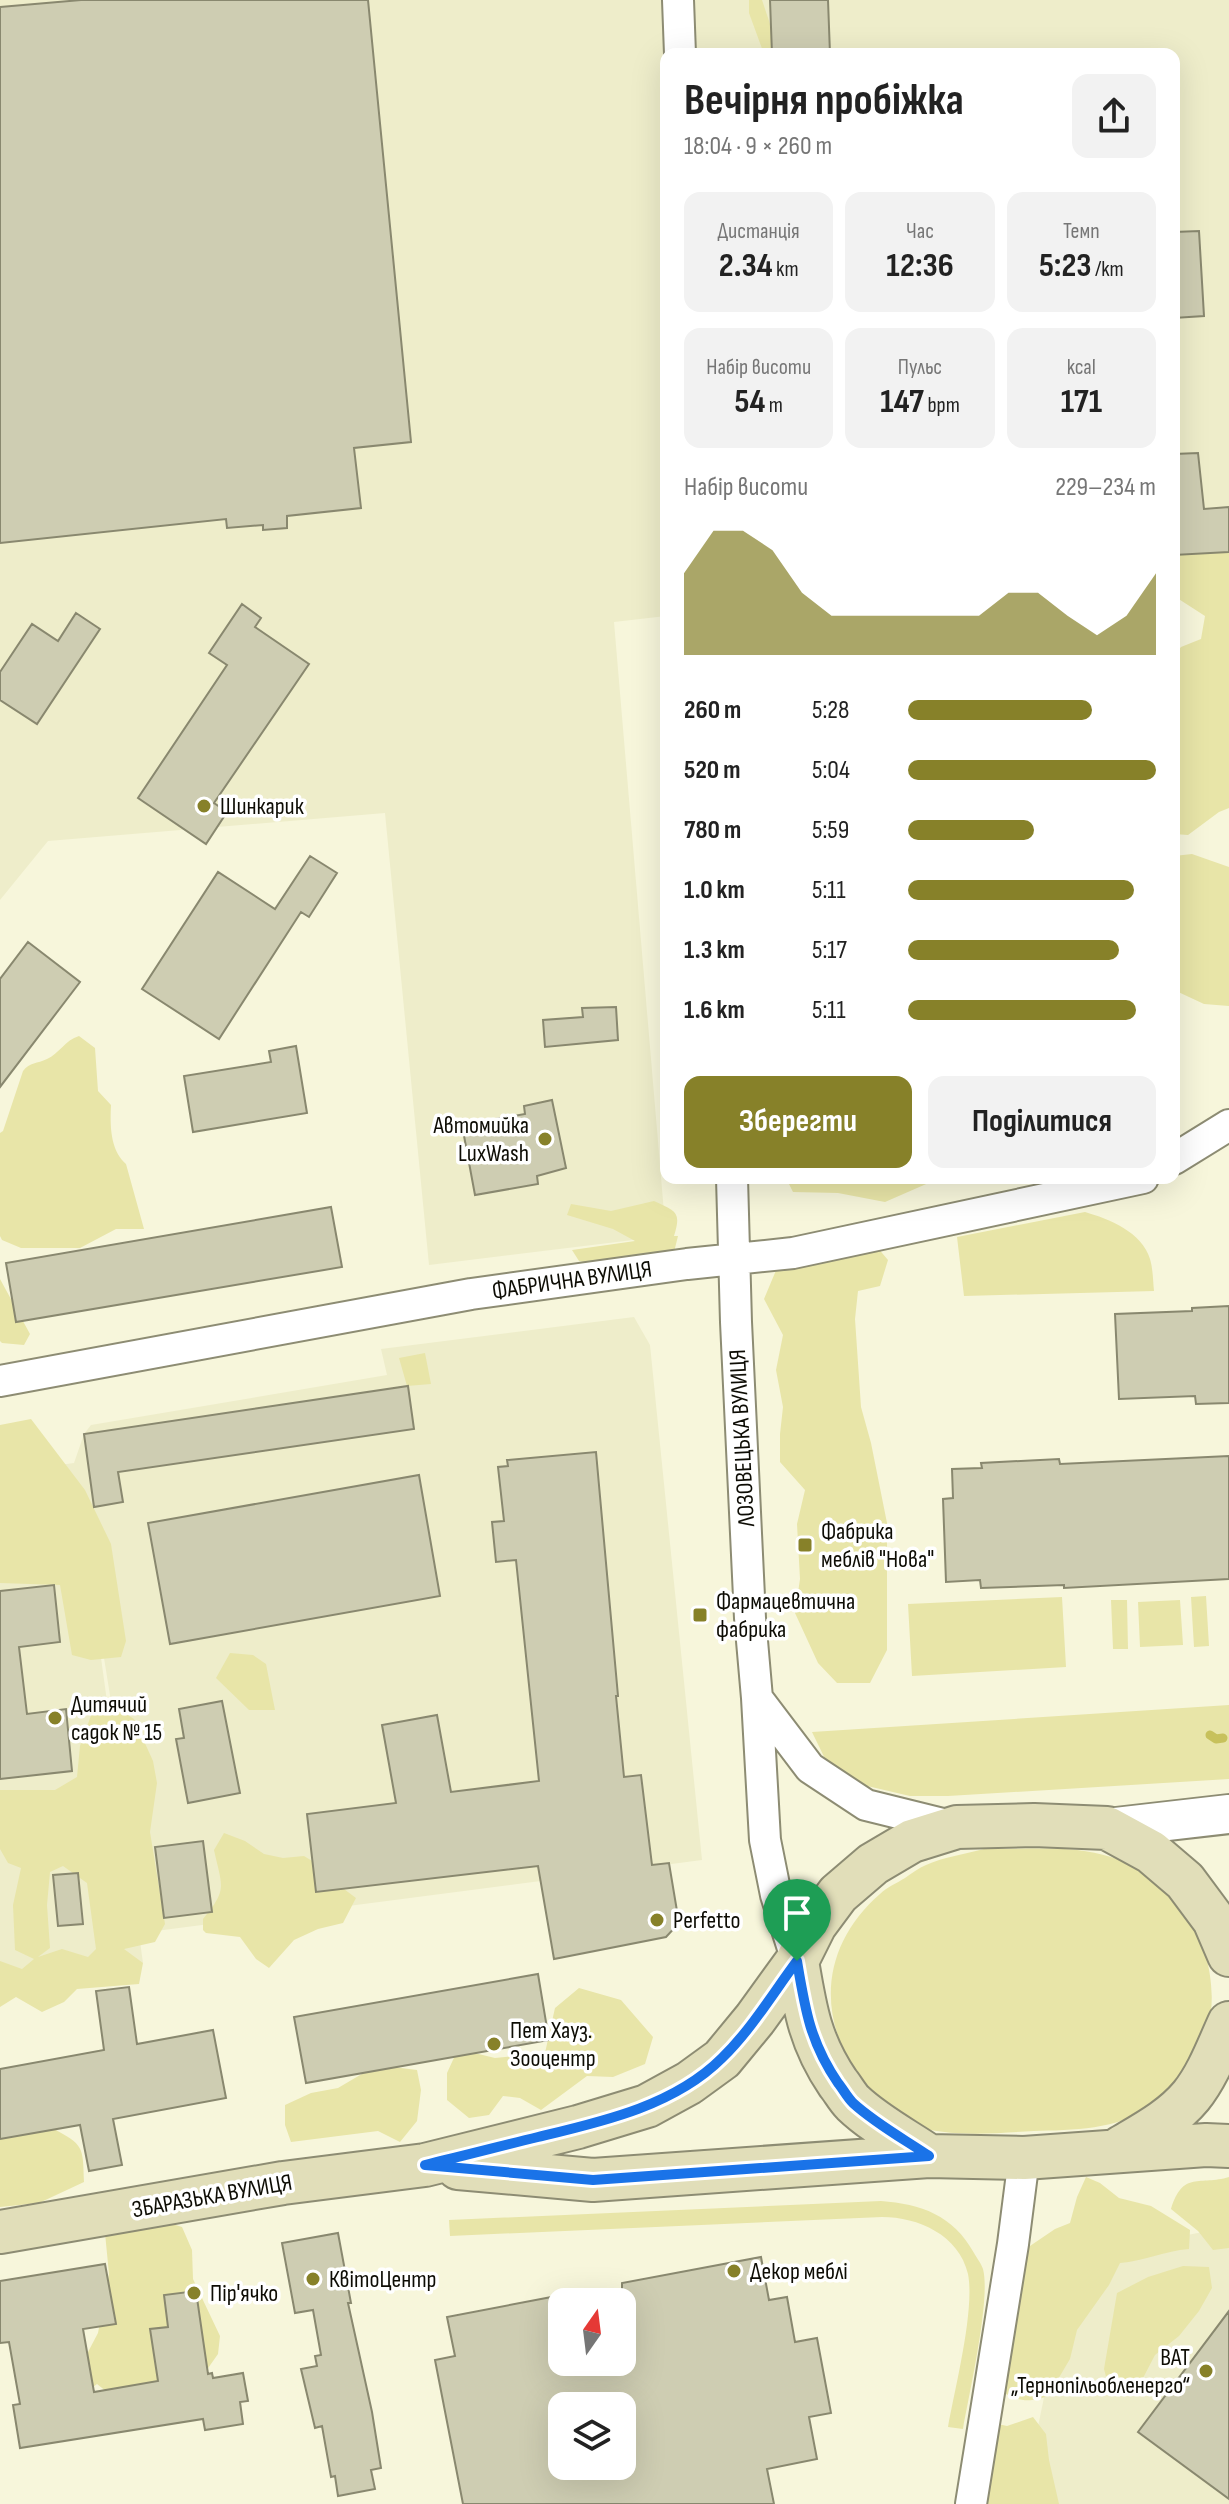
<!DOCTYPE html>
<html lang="uk">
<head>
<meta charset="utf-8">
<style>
  body { margin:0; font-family:"Sofia Sans Condensed",sans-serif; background:#f2f2f2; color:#222; height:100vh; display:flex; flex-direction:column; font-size:30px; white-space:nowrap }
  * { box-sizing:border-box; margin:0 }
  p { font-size:26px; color:#767676 }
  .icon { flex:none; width:44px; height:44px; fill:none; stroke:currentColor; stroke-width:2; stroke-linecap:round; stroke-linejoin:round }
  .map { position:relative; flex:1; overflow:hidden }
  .sheet { position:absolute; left:660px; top:48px; width:520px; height:1136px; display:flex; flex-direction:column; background:#fff; border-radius:16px; box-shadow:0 8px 32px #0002 }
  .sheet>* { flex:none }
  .needle { width:52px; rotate:14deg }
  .buttons { position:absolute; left:548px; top:2288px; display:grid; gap:16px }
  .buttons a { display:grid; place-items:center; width:88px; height:88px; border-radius:16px; background:#fff; box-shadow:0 8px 32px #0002; font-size:40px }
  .pin { position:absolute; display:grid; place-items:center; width:68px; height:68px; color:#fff; margin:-82px -34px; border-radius:50% 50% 50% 0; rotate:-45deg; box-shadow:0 0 8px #0007 }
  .pin .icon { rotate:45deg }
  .round { display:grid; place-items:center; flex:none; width:84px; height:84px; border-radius:16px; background:#f2f2f2 }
  .headline { display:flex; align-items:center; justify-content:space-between; height:136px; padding:0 24px }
  h1 { font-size:44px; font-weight:700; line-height:60px }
  .figures { display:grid; grid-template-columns:repeat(3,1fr); gap:12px; height:136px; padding:8px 24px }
  .figures div { display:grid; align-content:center; border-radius:16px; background:#f2f2f2; text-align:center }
  .figures b { font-size:34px; font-weight:700 }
  .figures small { font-size:22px; font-weight:400 }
  .figures p { font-size:22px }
  .chart { height:224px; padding:16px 24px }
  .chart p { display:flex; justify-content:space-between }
  .chart svg { width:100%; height:144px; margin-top:8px; fill:#878129; opacity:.7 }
  .button { display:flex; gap:16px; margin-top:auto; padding:16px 24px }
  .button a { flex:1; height:92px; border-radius:16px; background:#878129; color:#fff; font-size:32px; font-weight:700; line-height:92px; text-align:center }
  .button a+a { background:#f2f2f2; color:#222 }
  ul { padding:0 24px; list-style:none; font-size:26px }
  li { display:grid; grid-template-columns:128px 96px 1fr; align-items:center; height:60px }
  li i { height:20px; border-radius:10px; background:#878129 }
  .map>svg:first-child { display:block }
  .built { fill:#eeedca }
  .green { fill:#e8e5a8; fill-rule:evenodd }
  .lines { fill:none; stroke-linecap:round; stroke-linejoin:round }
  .stream { stroke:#c7c15c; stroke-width:9 }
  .building { fill:#cecdb2; stroke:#89886f; stroke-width:2; fill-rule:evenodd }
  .minor-casing { stroke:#8d8c73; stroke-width:34 }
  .tertiary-casing { stroke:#8d8c73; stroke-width:42 }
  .secondary-casing { stroke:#8d8c73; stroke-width:46 }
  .minor { stroke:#fff; stroke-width:30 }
  .tertiary { stroke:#fff; stroke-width:38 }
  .secondary { stroke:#e1deb9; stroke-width:42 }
  .route-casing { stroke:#fff; stroke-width:16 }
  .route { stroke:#1a73e8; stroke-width:10 }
  .poi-dot { fill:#878129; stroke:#fff; stroke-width:3 }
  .labels { text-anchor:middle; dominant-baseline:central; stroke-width:7; stroke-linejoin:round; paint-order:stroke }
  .poi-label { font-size:24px; fill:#0d0c04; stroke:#fff; text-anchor:start }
  .street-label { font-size:24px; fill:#0d0c04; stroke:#fff }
</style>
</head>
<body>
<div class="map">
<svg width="1229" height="2504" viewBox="0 0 1229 2504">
  <rect width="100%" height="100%" fill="#f7f6db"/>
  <path class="built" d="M0 0H1229V554L1174 558V54H666V616L614 622 666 1236 429 1265 385 813 48 841 0 900Z
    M634 1317 650 1345 702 1860 148 1932 83 1527 143 1963 0 1982V1473L74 1463 84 1434 91 1425 387 1375 381 1349Z
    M1229 2227V2504H1022L1073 2257Z"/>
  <path class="green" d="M749 0H762L775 39 771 54H764L749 13Z
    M1229 540V808L1219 812 1188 835 1174 834V655L1181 647 1201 639 1205 616 1174 596V548Z
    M1192 854 1229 867V1006L1204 1004 1174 990V856Z
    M79 1036 95 1048 98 1091 111 1105C110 1125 110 1150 126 1164L144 1229H116L80 1248H21L2 1240 0 1236V1133L3 1131 23 1071C30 1062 37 1064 47 1059 59 1054 65 1040 79 1036Z
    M786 1178H940L885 1202 838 1193 793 1192Z
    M654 1201C675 1211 682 1211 674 1236H678L674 1252 593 1264 579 1261 572 1250 635 1241 613 1229 567 1215 571 1204 611 1211Z
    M1085 1212C1109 1219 1142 1232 1150 1259 1153 1269 1153 1281 1154 1291L964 1296 957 1237Z
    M871 1240 888 1260 880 1286 858 1291 855 1319 861 1407 871 1443 887 1523V1650L870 1683H837L818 1663 795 1613 800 1579 797 1524 805 1490 780 1462V1434L783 1407 776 1370 783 1335 764 1299 777 1268Z
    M0 1279 30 1334 24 1345 2 1343 0 1341Z
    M425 1353 431 1384 407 1386 399 1358Z
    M31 1419 85 1490 111 1544 126 1641 121 1657 91 1660 72 1655 60 1585 0 1583V1425Z
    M1206 1596 1209 1646 1194 1647 1191 1597Z
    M1062 1597 1066 1667 912 1676 908 1604Z
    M1111 1600H1127L1128 1649H1113Z
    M1180 1600 1183 1645 1140 1647 1138 1602Z
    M230 1653 253 1655 266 1664 275 1710H249L216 1678Z
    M98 1696 134 1719 153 1761 157 1783 150 1832 165 1924 155 1942 124 1949 143 1963 139 1984 77 1989 64 2002 42 2012 16 1997 0 2007V1961L22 1969 34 1959 15 1950 13 1905 21 1868 8 1863 0 1849V1790H55L77 1777 80 1746ZM63 1866 87 1883 96 1949 88 1957 62 1949 38 1957 50 1948 47 1905 50 1872Z
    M1229 1705V1779L948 1796H910L863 1785 830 1769 812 1732Z
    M224 1833 245 1841 264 1854 283 1858 304 1856 327 1870 344 1889 356 1898 343 1923 318 1929 294 1940 269 1968 256 1959 240 1937 206 1933 203 1930V1919C228 1889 222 1887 214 1850Z
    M984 1849C1025 1850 1071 1844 1111 1857 1176 1879 1218 1943 1211 2012 1210 2026 1197 2056 1189 2069 1181 2084 1164 2096 1151 2106 1118 2130 1072 2130 1034 2131 998 2133 947 2138 914 2125 902 2120 874 2098 865 2088 859 2082 855 2071 850 2062 816 2003 828 1939 880 1894 887 1887 897 1883 905 1878 912 1873 919 1868 926 1865 944 1857 965 1854 984 1849Z
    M579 1988 621 2000 653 2037 645 2064 613 2077 587 2076 541 2110 520 2098 503 2096 489 2115 469 2118 447 2100V2073L458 2049 495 2058 545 2053 555 2008Z
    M377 2065 417 2070 421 2090 417 2121 400 2142 378 2131 291 2142 285 2125V2105L311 2093 338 2088Z
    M52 2128C84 2145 83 2146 84 2182L39 2203 0 2207V2140L13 2130Z
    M1086 2177 1100 2183 1119 2198 1151 2206 1190 2230 1189 2249C1165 2251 1144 2261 1120 2263L1109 2285 1077 2330 1070 2359 1048 2396C1025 2404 1019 2400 997 2390L1027 2248 1055 2229 1070 2223 1077 2197Z
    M1229 2177V2248L1213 2250 1198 2231 1171 2209C1183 2170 1200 2186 1229 2177Z
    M881 2201C921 2204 953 2215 974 2253 976 2257 981 2263 983 2269 991 2299 969 2394 963 2429L948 2427C955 2388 975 2310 968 2274 959 2235 918 2217 882 2217L450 2236 449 2220Z
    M153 2218 182 2227 192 2250 193 2279 220 2336 218 2354 199 2381 117 2400 97 2384 64 2409 58 2360 88 2352 98 2333 109 2274 105 2233Z
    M1183 2266 1209 2267 1212 2288 1199 2311 1179 2336 1155 2355 1143 2378 1125 2391 1109 2388 1104 2369 1117 2293 1148 2277Z
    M1033 2417 1046 2434 1049 2460 1059 2504H968L979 2420 1007 2426Z"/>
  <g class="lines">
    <path class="stream" d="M1210 1735 1216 1739 1223 1738"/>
  </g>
  <path class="building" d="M81 0H368L411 442 354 448 361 508 287 516V528L263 530V525L227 528 226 519 0 543V7Z
    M770 0H828L830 54H772Z
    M1199 231 1204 316 1174 318V232Z
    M1198 453 1204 509 1229 507V552L1174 555V454Z
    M242 604 261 618 255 627 309 664 214 803 227 812 206 844 138 798 227 665 209 653Z
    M76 613 100 629 37 724 0 700V672L32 624 58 641Z
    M310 856 337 873 309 917 301 912 219 1039 142 989 218 872 275 909Z
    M28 942 80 982 0 1087V979Z
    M616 1007 618 1040 545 1047 543 1020 583 1017 582 1008Z
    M296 1046 307 1113 193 1132 184 1076 271 1062 269 1051Z
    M552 1100 566 1168 537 1176 538 1184 475 1195 462 1125 525 1114 524 1106Z
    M331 1207 342 1267 16 1322 6 1263Z
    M1229 1306V1403L1196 1404 1195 1396 1119 1399 1115 1314 1192 1311V1308Z
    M408 1386 414 1429 118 1472 123 1502 94 1507 84 1434Z
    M596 1452 618 1696H616L624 1777 641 1775 652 1865 669 1863 679 1923 666 1937 554 1959 538 1866 316 1892 307 1814 396 1803 382 1725 437 1715 451 1792 539 1781 516 1560 496 1562 492 1522 504 1521 498 1467 508 1466 507 1460Z
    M1229 1456V1579L1064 1588V1585L981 1588 980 1580 946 1582 943 1499 953 1498 952 1469 982 1468 981 1463 1059 1459 1060 1464Z
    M419 1475 440 1596 170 1644 148 1523Z
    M54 1585 60 1642 19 1647 27 1714 66 1709 72 1771 0 1779V1591Z
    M222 1701 240 1793 188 1803 176 1739 184 1738 179 1709Z
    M203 1841 212 1912 164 1918 155 1847Z
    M78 1873 83 1924 58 1926 53 1875Z
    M538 1974 549 2040 306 2083 294 2017Z
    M129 1987 137 2044 213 2030 226 2098 113 2119 122 2165 89 2171 80 2125 0 2139V2069L104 2050 96 1991Z
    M338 2233 351 2303H348L372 2412 381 2468 371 2470 375 2489 338 2496 335 2476 331 2477 322 2426 315 2428 301 2369 317 2366 315 2356 321 2355 313 2310 295 2313 282 2243Z
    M761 2257 769 2300 787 2297 795 2342 817 2338 831 2413 809 2417 817 2459 767 2469 774 2504H463L435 2360 455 2356 447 2317 562 2295V2362H622V2283ZM562 2406H622V2466H562Z
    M105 2264 116 2324 83 2329 94 2392 158 2381 150 2329 168 2327 164 2295 196 2291 208 2374 212 2373 213 2378 243 2373 248 2401 240 2402 243 2424 205 2430 203 2419 20 2448 13 2405 20 2404 9 2342 0 2343V2281Z
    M1229 2311V2499L1138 2432Z"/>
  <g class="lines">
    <defs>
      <path id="minor" d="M678 0 680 54
        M1174 1159 1229 1125
        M732 1178 736 1322 750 1618 757 1698 765 1840 776 1895 797 1961
        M0 1381 471 1294 687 1264 793 1253 1143 1178
        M757 1698 810 1768 866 1805 955 1827
        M971 2504 1013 2244 1024 2158"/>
      <path id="tertiary" d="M1107 1828 1229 1814"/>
      <path id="secondary" d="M797 1961C805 2009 810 2042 838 2083 843 2089 847 2097 853 2103 875 2124 904 2139 929 2156
        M1120 2148C1145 2133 1172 2119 1191 2096 1208 2075 1218 2047 1229 2023
        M458 2168 593 2180 929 2156 1024 2158 1206 2145 1229 2146
        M0 2232 283 2183 425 2165 578 2127 647 2106 689 2083 722 2059 755 2019 797 1961 815 1925 838 1894 873 1864 912 1841 957 1827 1034 1825 1107 1828 1151 1852 1185 1881 1214 1920 1229 1955"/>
    </defs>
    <use href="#minor" class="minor-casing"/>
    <use href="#tertiary" class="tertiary-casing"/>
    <use href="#secondary" class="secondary-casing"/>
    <use href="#minor" class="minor"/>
    <use href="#tertiary" class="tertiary"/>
    <use href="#secondary" class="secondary"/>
  </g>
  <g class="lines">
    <defs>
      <path id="route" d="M797 1961C805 2009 810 2042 838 2083 843 2089 847 2097 853 2103 876 2124 904 2139 929 2156L593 2180 425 2165C463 2156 501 2146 538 2137 601 2122 674 2106 722 2058 751 2030 773 1993 797 1961Z"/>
    </defs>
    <use href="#route" class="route-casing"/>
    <use href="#route" class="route"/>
  </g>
  <g class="poi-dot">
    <circle cx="204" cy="806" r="8"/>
    <circle cx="545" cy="1139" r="8"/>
    <rect x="797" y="1537" width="16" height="16" rx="4"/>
    <rect x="692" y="1607" width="16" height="16" rx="4"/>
    <circle cx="55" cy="1718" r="8"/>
    <circle cx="657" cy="1920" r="8"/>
    <circle cx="494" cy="2044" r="8"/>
    <circle cx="734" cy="2271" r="8"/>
    <circle cx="313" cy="2279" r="8"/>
    <circle cx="194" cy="2293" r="8"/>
    <circle cx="1206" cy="2371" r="8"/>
  </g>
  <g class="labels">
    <g class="poi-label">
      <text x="220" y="806">Шинкарик</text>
      <text x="529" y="1125" text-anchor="end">Автомийка<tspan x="529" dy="28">LuxWash</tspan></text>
      <text x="821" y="1531">Фабрика<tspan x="821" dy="28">меблів "Нова"</tspan></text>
      <text x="716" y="1601">Фармацевтична<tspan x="716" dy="28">фабрика</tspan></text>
      <text x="71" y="1704">Дитячий<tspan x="71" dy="28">садок № 15</tspan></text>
      <text x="673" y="1920">Perfetto</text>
      <text x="510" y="2030">Пет Хауз.<tspan x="510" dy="28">Зооцентр</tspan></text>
      <text x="750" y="2271">Декор меблі</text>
      <text x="329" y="2279">КвітоЦентр</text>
      <text x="210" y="2293">Пір'ячко</text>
      <text x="1190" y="2357" text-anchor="end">ВАТ<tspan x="1190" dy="28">„Тернопільобленерго“</tspan></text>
    </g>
    <g class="street-label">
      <text transform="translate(572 1280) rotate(-8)">ФАБРИЧНА ВУЛИЦЯ</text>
      <text transform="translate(742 1438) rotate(-93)">ЛОЗОВЕЦЬКА ВУЛИЦЯ</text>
      <text transform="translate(212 2196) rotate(-10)">ЗБАРАЗЬКА ВУЛИЦЯ</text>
    </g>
  </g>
</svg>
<div class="buttons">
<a><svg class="needle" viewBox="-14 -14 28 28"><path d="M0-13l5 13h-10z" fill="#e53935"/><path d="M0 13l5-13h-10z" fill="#767676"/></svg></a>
<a><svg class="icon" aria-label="layers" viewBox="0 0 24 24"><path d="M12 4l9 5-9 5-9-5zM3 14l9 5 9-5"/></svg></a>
</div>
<div class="pin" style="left:797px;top:1961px;background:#1e9e55"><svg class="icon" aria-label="arrive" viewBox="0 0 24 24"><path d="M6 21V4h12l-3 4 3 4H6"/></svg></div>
<section class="sheet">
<div class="headline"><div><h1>Вечірня пробіжка</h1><p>18:04 · 9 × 260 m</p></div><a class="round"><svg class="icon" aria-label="share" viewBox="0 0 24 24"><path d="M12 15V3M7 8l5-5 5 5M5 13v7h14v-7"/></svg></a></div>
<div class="figures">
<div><p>Дистанція</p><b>2.34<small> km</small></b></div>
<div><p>Час</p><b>12:36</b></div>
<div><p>Темп</p><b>5:23<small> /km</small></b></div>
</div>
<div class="figures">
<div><p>Набір висоти</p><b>54<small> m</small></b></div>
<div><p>Пульс</p><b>147<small> bpm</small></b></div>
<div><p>kcal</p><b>171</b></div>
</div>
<div class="chart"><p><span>Набір висоти</span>229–234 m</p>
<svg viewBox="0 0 160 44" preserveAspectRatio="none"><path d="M0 44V19L10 6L20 6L30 12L40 25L50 32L60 32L70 32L80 32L90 32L100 32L110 25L120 25L130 32L140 38L150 32L160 19V44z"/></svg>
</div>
<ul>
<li><b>260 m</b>5:28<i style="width:74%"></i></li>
<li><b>520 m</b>5:04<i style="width:100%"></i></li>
<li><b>780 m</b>5:59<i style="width:51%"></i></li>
<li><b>1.0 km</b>5:11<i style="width:91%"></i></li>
<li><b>1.3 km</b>5:17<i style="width:85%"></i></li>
<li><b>1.6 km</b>5:11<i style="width:92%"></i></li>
</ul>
<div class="button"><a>Зберегти</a><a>Поділитися</a></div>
</section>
</div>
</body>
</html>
